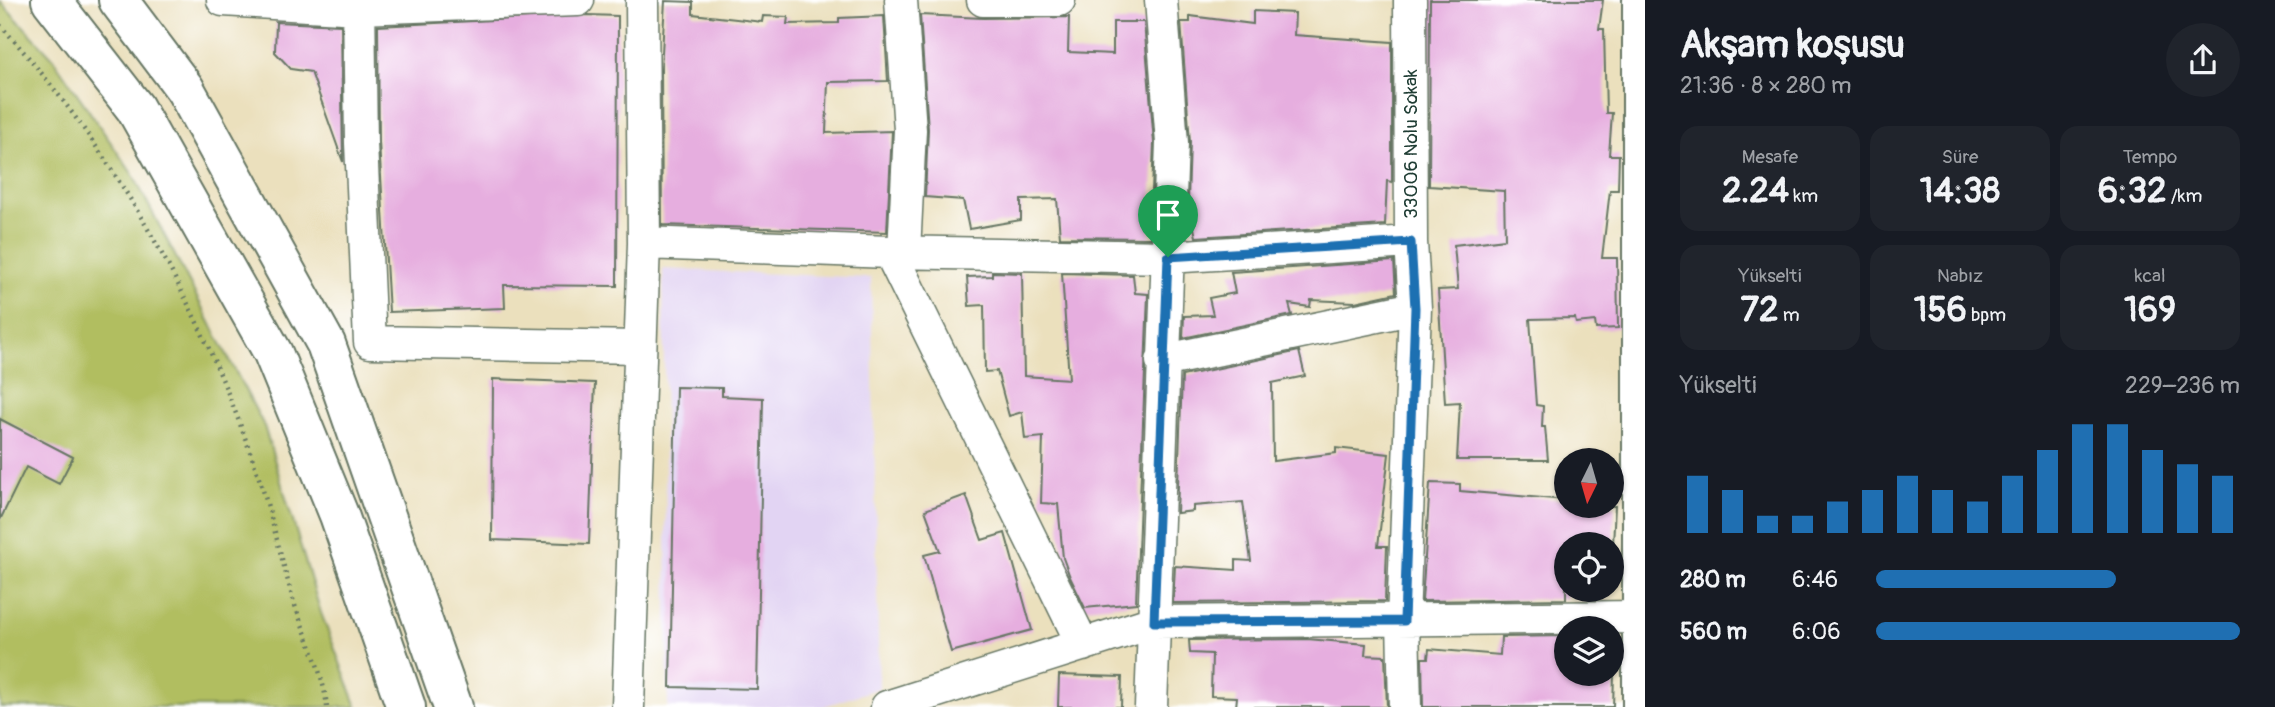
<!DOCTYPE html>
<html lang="tr">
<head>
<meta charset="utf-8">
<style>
  body { margin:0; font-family:Pangolin,sans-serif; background:#20242c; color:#f1f3f6; height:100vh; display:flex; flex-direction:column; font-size:26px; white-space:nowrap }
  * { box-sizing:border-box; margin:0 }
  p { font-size:23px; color:#9ea1a6 }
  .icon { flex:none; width:38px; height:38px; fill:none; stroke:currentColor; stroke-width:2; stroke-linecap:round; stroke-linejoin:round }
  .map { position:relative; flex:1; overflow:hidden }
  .panel { display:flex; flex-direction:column; background:#171b24; width:630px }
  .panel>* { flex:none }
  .needle { width:46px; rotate:185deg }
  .fabs { position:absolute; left:1554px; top:448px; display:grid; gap:14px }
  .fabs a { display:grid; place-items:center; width:70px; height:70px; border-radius:50%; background:#171b24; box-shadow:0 2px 5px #0004; font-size:35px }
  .pin { position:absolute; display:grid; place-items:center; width:60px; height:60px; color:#fff; margin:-72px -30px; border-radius:50% 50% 50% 0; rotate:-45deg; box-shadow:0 0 7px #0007 }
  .pin .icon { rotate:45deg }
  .round { display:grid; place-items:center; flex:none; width:74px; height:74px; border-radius:37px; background:#20242c }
  .headline { display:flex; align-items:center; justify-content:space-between; height:119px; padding:0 35px }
  h1 { font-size:38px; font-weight:800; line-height:52px }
  .stats { display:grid; grid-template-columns:repeat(3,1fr); gap:10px; height:119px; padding:7px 35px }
  .stats div { display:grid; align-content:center; border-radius:18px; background:#20242c; text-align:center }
  .stats b { font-size:35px; font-weight:800 }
  .stats small { font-size:19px; font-weight:400 }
  .stats p { font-size:19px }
  .chart { height:196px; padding:14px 35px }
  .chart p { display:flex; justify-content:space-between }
  .chart svg { width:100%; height:126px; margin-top:7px; stroke:#1f6fb2; stroke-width:6 }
  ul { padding:0 35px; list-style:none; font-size:23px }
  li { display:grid; grid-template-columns:112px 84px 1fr; align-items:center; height:52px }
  li i { height:18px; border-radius:9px; background:#1f6fb2 }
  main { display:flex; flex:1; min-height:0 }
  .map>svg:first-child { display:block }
  .built { fill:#e2d4f3 }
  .green { fill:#b1be60; stroke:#687e4a; stroke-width:2 }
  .building { fill:#e6aedf }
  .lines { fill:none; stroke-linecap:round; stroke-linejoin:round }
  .minor-casing { stroke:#667664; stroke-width:35 }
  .tertiary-casing { stroke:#667664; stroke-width:42 }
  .primary-casing { stroke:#667664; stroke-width:42 }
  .path { stroke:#667664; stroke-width:4.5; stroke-dasharray:2 5; stroke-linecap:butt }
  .minor { stroke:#fff; stroke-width:32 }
  .tertiary { stroke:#fff; stroke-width:38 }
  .primary { stroke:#fff; stroke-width:38 }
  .route-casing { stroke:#fff; stroke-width:14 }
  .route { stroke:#1f6fb2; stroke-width:9 }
  .labels { text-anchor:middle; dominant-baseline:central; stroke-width:6; stroke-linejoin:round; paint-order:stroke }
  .street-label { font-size:19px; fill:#1f3d34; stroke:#fff }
</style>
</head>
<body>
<main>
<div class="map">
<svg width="1645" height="707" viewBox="0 0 1645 707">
  <rect width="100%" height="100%" fill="#fff"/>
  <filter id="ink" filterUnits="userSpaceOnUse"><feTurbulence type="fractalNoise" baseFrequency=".0143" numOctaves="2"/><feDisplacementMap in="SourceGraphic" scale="14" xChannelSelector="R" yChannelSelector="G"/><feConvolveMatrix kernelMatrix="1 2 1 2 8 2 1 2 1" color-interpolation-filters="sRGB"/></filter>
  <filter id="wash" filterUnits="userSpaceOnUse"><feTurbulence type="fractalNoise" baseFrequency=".00686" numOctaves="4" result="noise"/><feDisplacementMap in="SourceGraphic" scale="28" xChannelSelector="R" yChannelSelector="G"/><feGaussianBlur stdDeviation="1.57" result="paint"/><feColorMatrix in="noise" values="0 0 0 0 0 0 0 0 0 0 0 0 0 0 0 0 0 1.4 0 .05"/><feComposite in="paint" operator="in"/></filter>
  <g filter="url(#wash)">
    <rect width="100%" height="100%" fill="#ebe0bd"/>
    <path class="built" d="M663 269 871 278 879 688 822 707H668Z"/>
    <path class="green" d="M0 1 52 57 133 175 264 426 321 613 357 707H0Z"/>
    <g id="blocks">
      <path class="building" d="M1430 0H1603L1599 29H1604L1606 113H1612L1609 155H1619L1618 190H1610L1602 258H1617L1618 328 1596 329 1595 321 1576 323 1575 318 1530 319 1536 405 1543 406 1542 427H1545L1548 460H1457L1460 402 1445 403 1438 290 1458 289 1454 245 1505 239 1504 191 1429 186Z
        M665 1 693 2V14L762 22 763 16 788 17 787 24 839 23V18L884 16 888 81 828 82 826 133 892 131 887 232 662 225 661 70Z
        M1253 11 1295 13 1294 35 1392 42V182L1387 181 1385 225 1196 237 1188 201 1190 142 1181 22H1190V16L1253 24Z
        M588 15 618 16 617 286 504 285 505 308 389 312 379 142 378 26Z
        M920 15 983 18 1069 17 1068 52 1113 54V22H1144L1154 143 1150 238 1060 237 1057 199 1021 200V220L969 229 963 200 925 197 928 129Z
        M276 22 341 25 343 162 311 72 291 69 275 52Z
        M1394 261 1396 293 1355 302 1311 300 1310 307 1289 304 1292 315 1183 338 1184 316 1213 315 1209 298 1235 293 1231 272Z
        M992 272 1022 273 1024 376 1069 379 1062 273 1133 275 1135 293 1148 294 1136 603 1085 608 1070 577 1063 558 1058 504 1041 503 1043 437 1025 439 1022 412 1009 416 997 371 985 372 984 305 969 306 967 277 992 276Z
        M1299 351 1305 376 1272 383 1273 461 1336 453V448L1389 454 1378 546H1387L1385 601 1173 603 1175 566 1236 570V560L1251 561 1243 502 1193 506V511L1177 513 1182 376Z
        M493 379 595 383 589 544 492 540Z
        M676 387 722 388V396L763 398 757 689 670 687Z
        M0 419 73 457 59 484 26 467 0 520Z
        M1430 483 1460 484V491L1566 500V506H1615L1613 544H1566V599L1422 601Z
        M966 495 982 540 1005 533 1032 630 951 652 924 555 940 551 925 510Z
        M1566 636V674H1614L1613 707H1423L1422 658H1428L1429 649 1500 655 1501 637Z
        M1307 639 1366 644 1365 655 1385 656 1387 707H1236L1237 697 1211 696 1212 654 1190 653 1189 640Z
        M1059 675 1122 677 1121 707H1058Z"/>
    </g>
  </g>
  <g filter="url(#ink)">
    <use href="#blocks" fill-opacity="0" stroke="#667664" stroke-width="2"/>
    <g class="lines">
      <defs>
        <path id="minor" d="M223 0 359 8 578 0
          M359 0 361 143 370 342 639 347
          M901 0 910 130 904 252
          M983 0H1059
          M644 243 890 252 1168 257 1411 242
          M890 252 1083 645
          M1162 361 1415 308
          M628 707 644 243 642 0
          M887 707 1154 622 1642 617
          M1151 707 1172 143 1161 0
          M1405 707 1403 621 1415 308 1411 242 1410 0"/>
        <path id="tertiary" d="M51 0 135 108 273 353 339 515 406 707
          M118 0 185 89 326 344 453 707"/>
        <path id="primary" d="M1642 707V0"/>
      </defs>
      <use href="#minor" class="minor-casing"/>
      <use href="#tertiary" class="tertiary-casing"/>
      <use href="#primary" class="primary-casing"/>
      <path class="path" d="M0 25C117 153 205 314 259 478 272 517 281 557 292 596 303 632 323 669 327 707"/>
      <use href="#minor" class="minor"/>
      <use href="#tertiary" class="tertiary"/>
      <use href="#primary" class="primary"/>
    </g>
  </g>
  <g class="lines" filter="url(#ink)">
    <defs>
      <path id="route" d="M1411 242 1415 308 1404 621 1154 622 1168 257Z"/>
    </defs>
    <use href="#route" class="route-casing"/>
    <use href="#route" class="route"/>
  </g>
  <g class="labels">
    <g class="street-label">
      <text transform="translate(1411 144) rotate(-90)">33006 Nolu Sokak</text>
    </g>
  </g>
</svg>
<div class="fabs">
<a><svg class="needle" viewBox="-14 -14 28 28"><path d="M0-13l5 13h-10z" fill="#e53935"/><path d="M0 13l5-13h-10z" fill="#9ea1a6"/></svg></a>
<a><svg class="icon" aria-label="locate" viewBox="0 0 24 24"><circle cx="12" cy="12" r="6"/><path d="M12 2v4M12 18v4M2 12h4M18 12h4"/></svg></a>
<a><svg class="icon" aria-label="layers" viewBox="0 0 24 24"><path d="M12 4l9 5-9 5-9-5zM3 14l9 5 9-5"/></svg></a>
</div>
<div class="pin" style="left:1168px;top:257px;background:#1e9e55"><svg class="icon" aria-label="arrive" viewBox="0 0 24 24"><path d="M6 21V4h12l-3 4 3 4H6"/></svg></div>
</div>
<section class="panel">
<div class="headline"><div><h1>Akşam koşusu</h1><p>21:36 · 8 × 280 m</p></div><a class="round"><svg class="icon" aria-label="share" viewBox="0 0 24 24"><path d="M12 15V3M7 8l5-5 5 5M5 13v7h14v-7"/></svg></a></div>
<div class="stats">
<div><p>Mesafe</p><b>2.24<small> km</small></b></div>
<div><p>Süre</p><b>14:38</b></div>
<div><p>Tempo</p><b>6:32<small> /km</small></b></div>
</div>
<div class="stats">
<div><p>Yükselti</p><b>72<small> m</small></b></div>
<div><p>Nabız</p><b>156<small> bpm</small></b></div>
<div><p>kcal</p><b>169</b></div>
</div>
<div class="chart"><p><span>Yükselti</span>229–236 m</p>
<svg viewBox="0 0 160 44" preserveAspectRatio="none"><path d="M5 44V24M15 44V29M25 44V38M35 44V38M45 44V33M55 44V29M65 44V24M75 44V29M85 44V33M95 44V24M105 44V15M115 44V6M125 44V6M135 44V15M145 44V20M155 44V24"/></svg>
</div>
<ul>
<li><b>280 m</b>6:46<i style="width:66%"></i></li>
<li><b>560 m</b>6:06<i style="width:100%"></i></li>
</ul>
</section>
</main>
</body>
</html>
